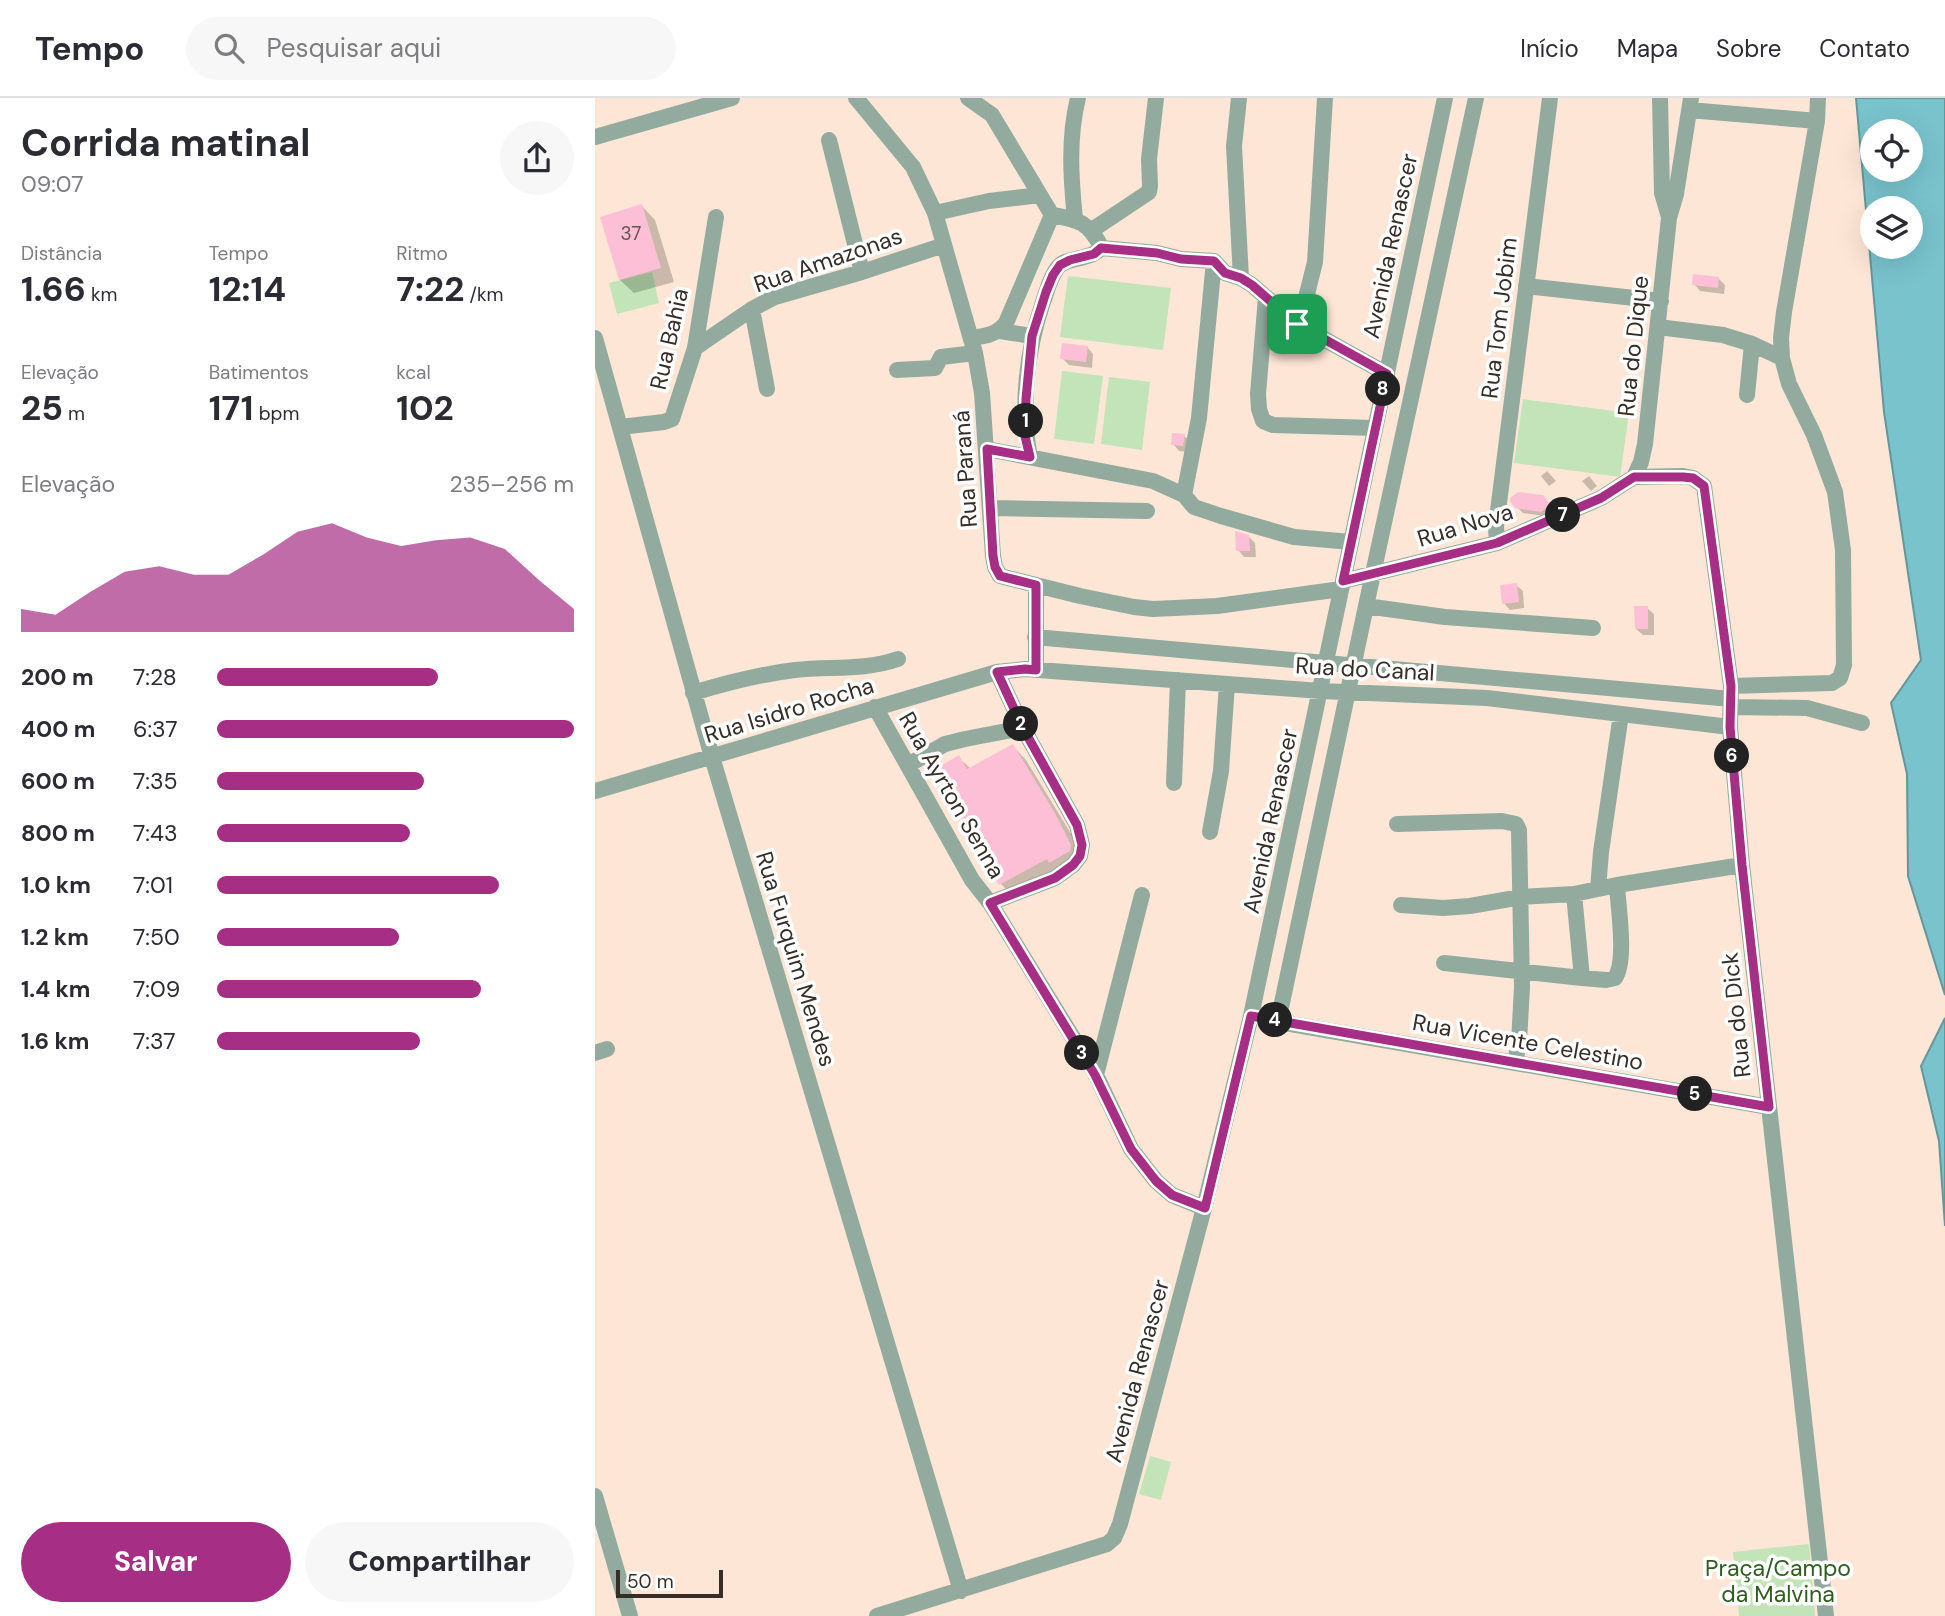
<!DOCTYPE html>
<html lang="pt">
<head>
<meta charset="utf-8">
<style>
  body { margin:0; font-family:"DM Sans",sans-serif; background:#f7f7f7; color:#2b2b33; height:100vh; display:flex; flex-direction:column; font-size:26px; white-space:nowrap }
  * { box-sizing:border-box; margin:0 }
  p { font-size:23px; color:#7c7c81 }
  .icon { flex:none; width:38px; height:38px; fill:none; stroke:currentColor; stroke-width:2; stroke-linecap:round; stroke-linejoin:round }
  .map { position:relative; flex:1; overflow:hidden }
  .details { display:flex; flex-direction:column; background:#fff; width:595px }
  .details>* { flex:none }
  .tools { position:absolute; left:1265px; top:21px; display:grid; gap:14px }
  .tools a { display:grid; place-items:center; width:63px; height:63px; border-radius:50%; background:#fff; box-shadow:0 7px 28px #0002; font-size:35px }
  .scale { position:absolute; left:21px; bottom:18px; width:107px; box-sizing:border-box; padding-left:7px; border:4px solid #362d27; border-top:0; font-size:19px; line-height:24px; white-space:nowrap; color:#362d27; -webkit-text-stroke:5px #fff; paint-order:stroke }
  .pin { position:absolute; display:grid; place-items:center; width:60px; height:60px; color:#fff; margin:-30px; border-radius:14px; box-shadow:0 4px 10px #0006 }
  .km { position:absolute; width:35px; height:35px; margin:-18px; border-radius:50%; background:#222; color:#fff; font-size:19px; line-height:35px; text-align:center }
  .round { display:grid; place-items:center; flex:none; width:74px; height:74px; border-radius:37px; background:#f7f7f7 }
  .summary { display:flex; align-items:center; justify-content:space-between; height:119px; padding:0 21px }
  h1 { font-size:38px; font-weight:700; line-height:52px }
  .figures { display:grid; grid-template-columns:repeat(3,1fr); gap:10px; height:119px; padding:7px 21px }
  .figures div { display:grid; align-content:center }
  .figures b { font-size:35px; font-weight:700 }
  .figures small { font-size:19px; font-weight:400 }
  .figures p { font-size:19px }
  .chart { height:196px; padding:14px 21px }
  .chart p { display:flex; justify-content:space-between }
  .chart svg { width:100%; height:126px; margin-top:7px; fill:#a62e84; opacity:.7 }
  .cta { display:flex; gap:14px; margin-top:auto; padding:14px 21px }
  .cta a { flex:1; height:80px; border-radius:42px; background:#a62e84; color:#fff; font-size:28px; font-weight:700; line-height:80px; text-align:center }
  .cta a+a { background:#f7f7f7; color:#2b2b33 }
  ul { padding:0 21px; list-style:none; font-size:23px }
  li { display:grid; grid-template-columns:112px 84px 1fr; align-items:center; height:52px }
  li i { height:18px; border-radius:9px; background:#a62e84 }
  header { display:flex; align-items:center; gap:42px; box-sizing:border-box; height:98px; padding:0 35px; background:#fff; border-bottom:2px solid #e1e1e2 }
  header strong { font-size:33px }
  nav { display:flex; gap:38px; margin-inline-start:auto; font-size:24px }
  .search { width:490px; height:63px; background:#f7f7f7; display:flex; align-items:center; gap:18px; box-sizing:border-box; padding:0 24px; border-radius:38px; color:#7c7c81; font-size:26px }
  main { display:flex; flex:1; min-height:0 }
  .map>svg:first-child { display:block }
  .green { fill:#c2e4b8 }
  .water { fill:#79c3cd; stroke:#65969b; stroke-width:2; fill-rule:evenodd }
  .shadow { fill:#0003 }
  .building { fill:#fcbfd5 }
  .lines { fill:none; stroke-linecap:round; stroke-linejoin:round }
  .minor { stroke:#92ab9e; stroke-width:16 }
  .route-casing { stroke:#fff; stroke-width:14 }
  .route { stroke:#a62e84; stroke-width:9 }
  .labels { text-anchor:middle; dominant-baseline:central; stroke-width:7; stroke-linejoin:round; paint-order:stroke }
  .number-label { font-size:19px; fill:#685252 }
  .street-label { font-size:23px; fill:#362d27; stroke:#fff }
  .park-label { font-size:23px; fill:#2f5d1f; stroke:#fff }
</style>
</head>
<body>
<header>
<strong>Tempo</strong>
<div class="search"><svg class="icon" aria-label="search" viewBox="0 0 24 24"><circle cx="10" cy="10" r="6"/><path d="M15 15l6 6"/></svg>Pesquisar aqui</div>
<nav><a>Início</a><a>Mapa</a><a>Sobre</a><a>Contato</a></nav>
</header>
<main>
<section class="details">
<div class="summary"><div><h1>Corrida matinal</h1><p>09:07</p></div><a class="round"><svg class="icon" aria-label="share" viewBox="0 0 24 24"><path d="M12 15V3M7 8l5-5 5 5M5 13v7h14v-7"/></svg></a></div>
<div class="figures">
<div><p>Distância</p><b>1.66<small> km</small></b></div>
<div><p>Tempo</p><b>12:14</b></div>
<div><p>Ritmo</p><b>7:22<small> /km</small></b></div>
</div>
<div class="figures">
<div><p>Elevação</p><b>25<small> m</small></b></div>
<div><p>Batimentos</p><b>171<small> bpm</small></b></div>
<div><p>kcal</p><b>102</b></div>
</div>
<div class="chart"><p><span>Elevação</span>235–256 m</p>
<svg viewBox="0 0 160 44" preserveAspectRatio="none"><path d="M0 44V36L10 38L20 30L30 23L40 21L50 24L60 24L70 17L80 9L90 6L100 11L110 14L120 12L130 11L140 15L150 26L160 36V44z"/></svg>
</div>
<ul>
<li><b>200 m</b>7:28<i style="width:62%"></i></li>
<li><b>400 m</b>6:37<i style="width:100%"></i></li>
<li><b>600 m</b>7:35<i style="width:58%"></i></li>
<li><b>800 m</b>7:43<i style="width:54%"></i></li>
<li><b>1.0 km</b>7:01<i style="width:79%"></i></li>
<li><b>1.2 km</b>7:50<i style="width:51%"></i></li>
<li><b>1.4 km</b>7:09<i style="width:74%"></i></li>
<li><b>1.6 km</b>7:37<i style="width:57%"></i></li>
</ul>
<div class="cta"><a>Salvar</a><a>Compartilhar</a></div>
</section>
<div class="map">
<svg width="1350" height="1518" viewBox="0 0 1350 1518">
  <rect width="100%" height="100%" fill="#fde6d5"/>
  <path class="green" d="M57 174 64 205 22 216 14 185Z
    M473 178 576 190 568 252 465 239Z
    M467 273 508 278 499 346 459 341Z
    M514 279 555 284 547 352 506 346Z
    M928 301 1034 315 1025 379 919 365Z
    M555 1358 576 1364 566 1402 544 1396Z
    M1214 1446 1220 1518H1144L1138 1454Z"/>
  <path class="water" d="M1261 0H1350V897L1313 778 1312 676 1296 605 1326 562 1289 314ZM1278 33H1316V72H1278ZM1278 110H1316V149H1278Z
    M1350 920V1128L1344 1043 1326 968Z"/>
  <path class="shadow" d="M47 108 60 122 79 184 39 195 25 182Z
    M1123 180 1130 187 1129 196 1105 193 1099 186Z
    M492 249 498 256 497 270 474 267 467 260Z
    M589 338 596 344 594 354 584 353 578 346Z
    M952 373 961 383 954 388 946 378Z
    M994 378 1002 388 996 393 987 383Z
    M953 405 959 413 952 418 928 415 922 409Z
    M654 439 660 445 661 459H649L643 452Z
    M921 487 928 493 929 510 915 512 909 505Z
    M1052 510 1059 516V537H1048L1041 531Z
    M418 648 431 662 481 744 489 761 488 766 469 777 420 800 406 786 342 672 364 660 376 671Z"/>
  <path class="building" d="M47 106 66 170 24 182 5 119Z
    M1098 176 1124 179 1123 190 1097 187Z
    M467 245 493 248 491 264 465 261Z
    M577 335 590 336 588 348 576 347Z
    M923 394 948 397 955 407 946 414 920 410 915 403V400Z
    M640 433 654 437 655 453H641Z
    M922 485 924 504 907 506 905 487Z
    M1039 508H1053V531H1040Z
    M418 646 460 715 476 747 475 753 454 765 452 761 404 787 339 672 364 657 372 671Z"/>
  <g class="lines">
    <path class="minor" d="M261 0 318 69 340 115 380 255 387 295 398 458 400 469 405 478 485 498 539 509 558 511 622 508 746 491
      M373 0 397 17 457 117
      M644 0 639 48 646 180
      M881 0 771 508 684 919 690 925 1174 1009
      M1065 0 1067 95 1074 119
      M1094 12 1222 23
      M0 39 137 0
      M234 42 267 174
      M340 115 394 103 445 97
      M457 117C485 122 493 124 507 150L562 155 586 161 619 163 630 175 646 180 657 187 702 226 792 276
      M480 121C476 81 473 40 483 0
      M497 132 554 94 555 88 554 61 561 0
      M931 188 1066 203
      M671 199 663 296 664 311 668 323 678 327 780 330
      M157 211 172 291
      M702 226 710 204 720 164 730 0
      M1063 229 1128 237 1157 246 1187 260 1194 286 1219 337 1240 394 1248 452 1249 567 1245 580 1237 585 1136 588
      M405 233 437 238
      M0 240 117 659 366 1493
      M376 240C391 238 401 237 411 225L457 117
      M100 250 157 211 180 199 267 174 349 147
      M1187 260 1186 240 1189 214 1222 23 1223 0
      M302 272 340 270 346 259 380 255
      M1152 297 1157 246
      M25 329 69 324 77 321 100 250 121 119
      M392 351 558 383 589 397 599 409 626 418 699 439 756 444
      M435 359C425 310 432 251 448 204 452 193 455 179 463 169 470 161 482 162 492 158 498 157 502 154 507 150
      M1039 379 1046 364 1050 346 1074 120 1081 96 1096 0
      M589 397 604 320 619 163
      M396 410 552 413
      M902 445 901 429 955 0
      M748 483 902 445 1006 400 1039 379 1088 378 1098 380 1109 388 1136 588 1135 629 1147 767 1231 1518
      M771 508 850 519 998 530
      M440 539 1136 601
      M441 572V487
      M98 595C131 585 166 576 200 572 236 568 268 573 303 561
      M280 609 377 782 395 805 501 977 536 1051 561 1083 577 1097 609 1110
      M1136 609 1212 610 1267 625
      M313 667 350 646 370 641 428 630
      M579 685 583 582
      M0 693 402 574 430 571 726 593 892 600 1135 629
      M802 726 907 723 921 726 924 732 927 889 924 944 920 965
      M615 734 626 673 632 586
      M1003 791 1006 754 1026 616
      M979 796 987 880
      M395 805 460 780 478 767 485 758 487 747 482 727 428 630 402 574
      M806 807 848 810 875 808 926 799 979 796 1022 787 1147 767
      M849 865 987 880 1011 882 1020 880C1032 863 1023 809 1022 787
      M0 955 12 951
      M501 977 547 797
      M0 1398 35 1518
      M282 1518 512 1446 519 1440 525 1426 609 1110 656 918 850 0"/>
  </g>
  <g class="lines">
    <defs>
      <path id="route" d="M506 150 562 155 586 161 619 163 630 175 646 180 657 187 702 226 792 276 748 483 902 445 1006 400 1039 379H1088L1098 380 1109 388 1136 588 1135 629 1147 767 1174 1009 656 918 610 1110 577 1097 561 1083 536 1051 500 977 395 805 460 780 478 767 485 758 487 747 482 727 428 630 402 574 430 571 441 572V487L405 478 400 469 398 458 392 351 435 359 430 338 431 301 437 238 451 194 458 177 465 167 475 162 499 156Z"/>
    </defs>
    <use href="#route" class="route-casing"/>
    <use href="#route" class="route"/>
  </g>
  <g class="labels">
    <g class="number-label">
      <text x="36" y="135">37</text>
    </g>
    <g class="street-label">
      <text transform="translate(795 148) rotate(-78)">Avenida Renascer</text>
      <text transform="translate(233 162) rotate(-19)">Rua Amazonas</text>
      <text transform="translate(904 220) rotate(-83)">Rua Tom Jobim</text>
      <text transform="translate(74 241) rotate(-77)">Rua Bahia</text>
      <text transform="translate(1038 248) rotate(-84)">Rua do Dique</text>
      <text transform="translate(370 371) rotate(-94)">Rua Paraná</text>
      <text transform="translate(870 427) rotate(-17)">Rua Nova</text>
      <text transform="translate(770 571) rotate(3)">Rua do Canal</text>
      <text transform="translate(194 612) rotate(-17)">Rua Isidro Rocha</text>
      <text transform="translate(357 697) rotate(60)">Rua Ayrton Senna</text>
      <text transform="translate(675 723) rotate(-78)">Avenida Renascer</text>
      <text transform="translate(201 861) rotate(73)">Rua Furquim Mendes</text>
      <text transform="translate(1141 917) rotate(-96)">Rua do Dick</text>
      <text transform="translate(933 944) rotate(10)">Rua Vicente Celestino</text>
      <text transform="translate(542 1273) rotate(-75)">Avenida Renascer</text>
    </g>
    <g class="park-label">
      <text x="1183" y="1470">Praça/Campo<tspan x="1183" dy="26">da Malvina</tspan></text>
    </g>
  </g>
</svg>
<div class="tools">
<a><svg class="icon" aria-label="locate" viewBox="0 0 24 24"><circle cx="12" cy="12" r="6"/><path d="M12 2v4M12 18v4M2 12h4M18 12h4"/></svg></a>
<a><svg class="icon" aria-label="layers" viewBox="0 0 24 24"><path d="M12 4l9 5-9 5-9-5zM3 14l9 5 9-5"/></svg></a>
</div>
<div class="scale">50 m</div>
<div class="pin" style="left:702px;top:226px;background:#1e9e55"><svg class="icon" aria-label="arrive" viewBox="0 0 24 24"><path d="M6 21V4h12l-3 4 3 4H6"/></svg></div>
<b class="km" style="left:431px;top:323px">1</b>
<b class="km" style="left:426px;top:626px">2</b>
<b class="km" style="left:487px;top:955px">3</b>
<b class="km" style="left:680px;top:922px">4</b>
<b class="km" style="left:1100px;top:996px">5</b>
<b class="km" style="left:1137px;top:658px">6</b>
<b class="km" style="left:968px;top:417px">7</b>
<b class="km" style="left:788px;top:291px">8</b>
</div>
</main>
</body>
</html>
